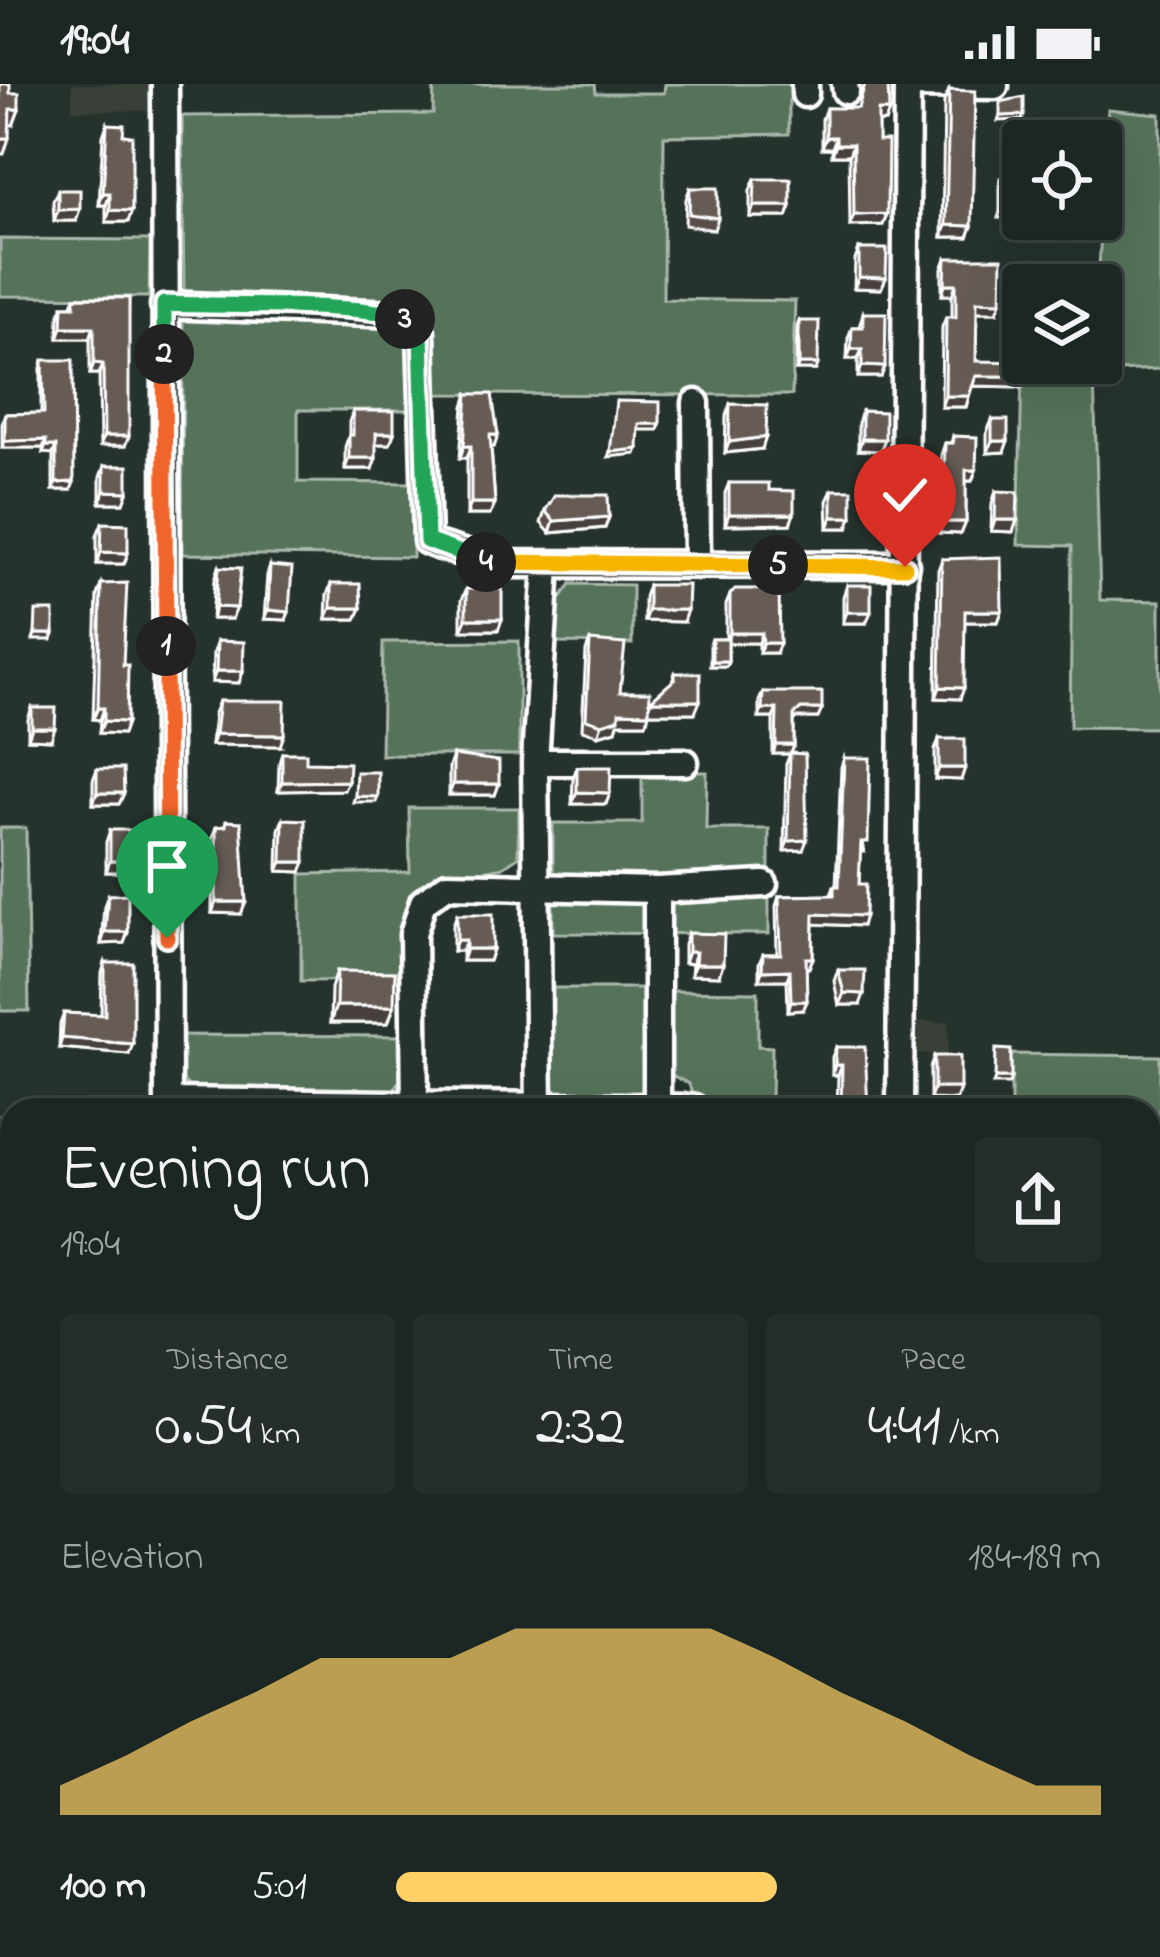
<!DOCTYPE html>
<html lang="en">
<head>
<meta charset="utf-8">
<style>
  body { margin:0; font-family:"Indie Flower",sans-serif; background:#252e2a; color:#f1f3f6; height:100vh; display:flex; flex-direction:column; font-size:45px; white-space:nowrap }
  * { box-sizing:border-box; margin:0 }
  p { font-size:39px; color:#a0a5a5 }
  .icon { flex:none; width:66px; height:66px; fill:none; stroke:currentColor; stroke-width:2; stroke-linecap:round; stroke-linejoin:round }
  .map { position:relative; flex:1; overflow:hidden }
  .sheet { position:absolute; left:0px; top:1014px; width:1161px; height:861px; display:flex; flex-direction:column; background:#1c2622; border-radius:36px 36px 0 0; box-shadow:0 12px 48px #0002,0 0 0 3px #3a4340 }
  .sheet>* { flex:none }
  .fabs { position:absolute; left:1002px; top:36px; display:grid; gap:24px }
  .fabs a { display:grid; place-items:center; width:120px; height:120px; border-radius:12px; background:#1c2622; box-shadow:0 12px 48px #0002,0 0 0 3px #3a4340; font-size:60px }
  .pin { position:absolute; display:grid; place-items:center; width:102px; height:102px; color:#fff; margin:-123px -51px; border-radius:50% 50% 50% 0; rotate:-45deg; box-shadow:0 0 12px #0007 }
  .pin .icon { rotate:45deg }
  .km { position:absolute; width:60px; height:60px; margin:-30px; border-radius:50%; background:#222; color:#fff; font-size:33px; line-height:60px; text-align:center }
  .round { display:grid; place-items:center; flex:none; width:126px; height:126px; border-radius:12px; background:#252e2a }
  .summary { display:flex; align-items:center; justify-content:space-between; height:204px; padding:0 60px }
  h1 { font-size:66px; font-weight:600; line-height:90px }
  .stats { display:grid; grid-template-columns:repeat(3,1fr); gap:18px; height:204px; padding:12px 60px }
  .stats div { display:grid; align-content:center; border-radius:12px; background:#252e2a; text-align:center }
  .stats b { font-size:60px; font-weight:600 }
  .stats small { font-size:33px; font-weight:400 }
  .stats p { font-size:33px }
  .chart { height:336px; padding:24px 60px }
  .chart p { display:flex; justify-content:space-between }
  .chart svg { width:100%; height:216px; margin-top:12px; fill:#ffd166; opacity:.7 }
  ul { padding:0 60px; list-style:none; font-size:39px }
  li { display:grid; grid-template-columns:192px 144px 1fr; align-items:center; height:90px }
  li i { height:30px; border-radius:15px; background:#ffd166 }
  .status { display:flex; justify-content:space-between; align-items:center; height:84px; padding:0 60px; background:#1c2622; direction:ltr }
  .status svg { height:33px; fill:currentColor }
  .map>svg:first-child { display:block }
  .built { fill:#393f39 }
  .green { fill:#56725a; stroke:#aab8ac; stroke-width:3 }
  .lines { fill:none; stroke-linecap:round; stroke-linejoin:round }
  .minor-casing { stroke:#fff; stroke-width:33 }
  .minor { stroke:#26332d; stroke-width:24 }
  .wall { fill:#584e49; stroke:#fff; stroke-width:3 }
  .shaded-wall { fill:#47403c; stroke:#fff; stroke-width:3 }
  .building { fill:#665b55; stroke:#fff; stroke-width:3 }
  .split-1-casing { stroke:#fff; stroke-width:24 }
  .split-2-casing { stroke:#fff; stroke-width:24 }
  .split-3-casing { stroke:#fff; stroke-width:24 }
  .split-4-casing { stroke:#fff; stroke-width:24 }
  .split-5-casing { stroke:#fff; stroke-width:24 }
  .split-6-casing { stroke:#fff; stroke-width:24 }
  .split-1 { stroke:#f0652b; stroke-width:15 }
  .split-2 { stroke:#f0652b; stroke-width:15 }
  .split-3 { stroke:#22a559; stroke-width:15 }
  .split-4 { stroke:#22a559; stroke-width:15 }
  .split-5 { stroke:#f5b400; stroke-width:15 }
  .split-6 { stroke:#f5b400; stroke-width:15 }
</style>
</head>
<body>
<div class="status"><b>19:04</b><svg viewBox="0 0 49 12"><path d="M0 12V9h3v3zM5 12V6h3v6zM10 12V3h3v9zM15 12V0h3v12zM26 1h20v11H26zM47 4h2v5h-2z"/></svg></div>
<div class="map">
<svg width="1160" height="1873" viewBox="0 0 1160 1873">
  <rect width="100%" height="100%" fill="#26332d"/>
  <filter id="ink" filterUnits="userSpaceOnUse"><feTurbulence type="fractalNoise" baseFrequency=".00833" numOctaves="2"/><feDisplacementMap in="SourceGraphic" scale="24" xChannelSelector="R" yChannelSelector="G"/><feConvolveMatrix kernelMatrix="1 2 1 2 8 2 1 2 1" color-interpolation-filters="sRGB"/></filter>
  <g filter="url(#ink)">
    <path class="built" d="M72 0H150V27L72 26Z
      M914 938H949L948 970H914Z"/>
    <path class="green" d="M434 0H595L596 9H664L665 0H813L789 16V50L664 52 663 215 795 217 792 311 432 310 431 215 184 213 182 32 433 30Z
      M1108 25 1160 30V285L1094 288 1100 516 1160 517V644L1070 643 1072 462 1018 461 1022 288 1093 287 1094 279H1101L1098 201Z
      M0 155 150 156 149 213 0 212Z
      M183 235 385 240 415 263 413 326H298V398L413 399V473L182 470Z
      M571 500 632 501V560L554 559V524Z
      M519 557V671H381L383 558Z
      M642 688H707L706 745H769V850L553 849V739H642Z
      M409 724H519L518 773 503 783 434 797 407 896 301 897V790L410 788Z
      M0 744H26L29 927H0Z
      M553 904H649L648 1003 636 1013 561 1012 551 1002Z
      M667 907 758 908V962L772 963 771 1021 696 1022 689 1000 668 989Z
      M180 951 407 952V986L392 1008 193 1006 180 994Z
      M1011 970 1160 972V1057H1149V1026H1011Z
      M0 1032 12 1035V1085L0 1104Z
      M12 1639V1770L0 1769V1640Z"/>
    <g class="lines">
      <defs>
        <path id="minor" d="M165 0 168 1026
          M805 0V10
          M845 0 846 7
          M907 1 995 2
          M164 221 397 230 421 248 427 457 437 461 499 480 905 481
          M696 319 697 481
          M535 678H685
          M657 806V1024
          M168 1017 694 1024
          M415 1021 413 850 423 818 447 801 657 806 764 800
          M539 1026 535 678 547 481
          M900 1026 907 0
          M1149 1275H1160
          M162 1873V1863"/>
      </defs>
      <use href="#minor" class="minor-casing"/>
      <use href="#minor" class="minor"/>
    </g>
    <path class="wall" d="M949 6 972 142 968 153H942L944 18Z
      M826 24 889 27 885 38H878V57L887 130 883 141 850 142 849 71H832V64H822V35Z
      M107 40 128 138H106V121H99L103 52Z
      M755 95 791 122 787 133H750V106Z
      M690 104 718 134 714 146 685 141 686 115Z
      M58 106 76 137H54L53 117Z
      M859 165 886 194 881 205 854 204 855 176Z
      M946 174 997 228H977L976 277 1020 303 972 302 966 323H941L942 243 946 233H952V211H942V185Z
      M75 213 129 214 125 362H100L99 290H90V254H58L59 233 63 222H71Z
      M863 229 881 293H858V275H847L848 254 852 243H859Z
      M799 237 818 280 816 286H796L797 243Z
      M43 276 71 406H53V370L43 369V364H2V337L5 330 41 329V284Z
      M468 310 498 351 494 363H491L495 419 490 431H467V374H460L464 322Z
      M730 320 762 365 725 369 726 332Z
      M353 327 394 349 390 360H376L372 385H345V363L349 351V338Z
      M862 327 885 355 880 367 858 366V339Z
      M992 336 1004 368 987 369V348Z
      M953 352 976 386 972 397H966V438L961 450 939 449 941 371 945 359H951Z
      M104 382 128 408 124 419H100V393Z
      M729 399 769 406 790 440 725 441V409Z
      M832 406 848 444H828L827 417Z
      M996 407 1017 436 1013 448 991 447 992 419Z
      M545 427 609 433 605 444 550 449 541 439Z
      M102 439 128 469 124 480H97V451Z
      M942 475 1002 527 998 538H965L960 615 936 614 938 486Z
      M270 482 286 536 264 535 267 491Z
      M219 483 232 535H212L215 495Z
      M101 500 123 581 127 638 123 650 99 649 100 636 93 635 97 511Z
      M331 500 361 524 356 535H326L327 511Z
      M648 501 683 538 644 537V513Z
      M847 501 866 539H843V513Z
      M466 505 502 535 498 546H461V516Z
      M730 511 776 569H759V559H728V577L726 582H710V560L712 555H726V521Z
      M217 557 243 587 239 599 212 598 213 569Z
      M590 557 620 608 650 620 672 598 675 589 695 629H649L646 639H618L616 646 598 651 582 646 586 567Z
      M763 608 822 625 818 634H797L794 637V661L791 669 803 766 784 767 786 680 790 670H773V634H759V617Z
      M219 617 280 662 211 661 214 629Z
      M32 624 51 656 28 655V635Z
      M939 655 961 696 935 695V666Z
      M282 669 348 697 344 706 278 707 279 679Z
      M453 671 499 700 495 711H449V683Z
      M844 674 864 768H860L859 800 862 842 814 840 813 874 809 884H806L807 917 803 926 788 927 787 896H759V879L763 870H777L776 822 779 812 831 811 834 802H836L841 683Z
      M577 683 610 709 606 720H572L573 694Z
      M97 685 124 709 119 720H93V696Z
      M283 735 301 788 278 787 279 745Z
      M226 737 246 818 241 830 212 829V754L216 743 225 742Z
      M110 746 135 777 131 788H106V758Z
      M108 811 128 848 124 859 101 860 104 822Z
      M457 830 493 865 489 877H462V867H453V841Z
      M688 849 719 892 691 891 692 880 684 879V860Z
      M105 879 129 970 59 964 60 940 64 929 101 931 102 889Z
      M838 886 860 921H839L834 897Z
      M337 887 394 922 388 939H330L331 904Z
      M836 963 868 1026H837L838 991H832V973Z
      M934 972 960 1004 956 1016 930 1015V984Z
      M1156 1057 1160 1109 1149 1108 1151 1069Z"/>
    <path class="shaded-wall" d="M10 25H19L13 41H4Z
      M878 27H889L885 38H874Z
      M1024 31 1022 36 998 37 1000 32Z
      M826 53H836L832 64H822Z
      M0 54H9L4 70H0Z
      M836 60H853L849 71H832Z
      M103 109H110L106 121H99Z
      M754 122H791L787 133H750Z
      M80 125 76 137H54L58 126Z
      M110 126 132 127 128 138H106Z
      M1000 128H1015L1013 134H998Z
      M887 130 883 141 850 142 854 131Z
      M946 141 972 142 968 153H942Z
      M859 193 886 194 881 205 854 204Z
      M945 200H956L952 211H942Z
      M977 217 1001 218 997 228H973Z
      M62 243H94L90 254H58Z
      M851 265H862L858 275H847Z
      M94 279 103 280 99 290H90Z
      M799 280H818L816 286H796Z
      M862 282 885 283 881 293H858Z
      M976 292H1024L1020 303 972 302Z
      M945 312H969L966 323H941Z
      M639 340H660L658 346H637Z
      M376 349H394L390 360H371Z
      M490 351H498L494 363H486Z
      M104 352H129L125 362H100Z
      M766 353 762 365 725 369 729 358Z
      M862 355H885L880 367 858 366Z
      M46 356 43 364H2L5 357Z
      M992 357H1008L1004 368 987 369Z
      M46 362H56L53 370 43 369Z
      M464 362H471L467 374H460Z
      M638 365 636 370 608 373 610 368Z
      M349 374H376L372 385H345Z
      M966 386H976L972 397H962Z
      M74 398 71 406H53L56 399Z
      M104 407 128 408 124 419H100Z
      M471 419H495L490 431H467Z
      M729 430H794L790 440 725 441Z
      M609 433 605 444 550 449 554 437Z
      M832 433H852L848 444H828Z
      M995 436H1017L1013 448 991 447Z
      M943 438H966L961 450 939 449Z
      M101 468 128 469 124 480H97Z
      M216 523 237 524 232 535H212Z
      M331 524H361L356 535H326Z
      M268 526 289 528 286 536 264 535Z
      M648 526H687L683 538 644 537Z
      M965 527H1002L998 538H961Z
      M847 528H871L866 539H843Z
      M466 535H502L498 546H461Z
      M730 549H762L759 559H726Z
      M35 550H54L52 556H33Z
      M763 559H780L776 569H759Z
      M712 577H728L726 582H710Z
      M216 587H243L239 599 212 598Z
      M940 603 964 604 960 615 936 614Z
      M650 617H700L695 629H646Z
      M98 624H104L100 636 93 635Z
      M762 625H777L773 634H759Z
      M801 625H822L818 634H797L791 640 794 631Z
      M619 628 649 629 646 639H618L616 646 598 651 602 640Z
      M104 637 127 638 123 650 99 649Z
      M32 644H55L51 656 28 655Z
      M215 650 284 651 280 662 211 661Z
      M776 661H794L791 670H773Z
      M939 684H965L961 696 935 695Z
      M348 697 344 706 278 707 282 698Z
      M453 700H499L495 711H449Z
      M577 708 610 709 606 720H572Z
      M97 709H124L119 720H93Z
      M355 712 378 713 376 718H353Z
      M807 756 803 766 784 767 788 757Z
      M110 777H135L131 788H106Z
      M282 778H305L301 788 278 787Z
      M216 818H246L241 830 212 829Z
      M814 830 865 832 862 842 810 840Z
      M105 848H128L124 859 101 860Z
      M457 856H466L462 867H453Z
      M466 865H493L489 877H462Z
      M688 868H696L692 880 684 879Z
      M695 880H723L719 892 691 891Z
      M790 886 787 896H759L762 887Z
      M844 909 864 910 860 921H839Z
      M791 917H807L803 926 788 927Z
      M336 922H394L388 939H330Z
      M62 954 133 960 129 970 59 964Z
      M835 981H842L838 991H832Z
      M995 994H1011L1009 1000H993Z
      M934 1004H960L956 1016 930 1015Z
      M1152 1096 1160 1097V1109L1149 1108Z
      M1149 1207 1160 1208 1158 1219H1149Z
      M1013 1863H1048L1047 1866Z"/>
    <path class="building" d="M0 0H10V9H19V25H10L9 54H0Z
      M865 0H888L889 27H878V57H888L887 130 854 131 853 60H836V53H826V24H858Z
      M949 6 975 7 972 142 946 141Z
      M1024 13V31L1000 32V18Z
      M107 40 124 41 123 51 132 52V127L110 126V109H103Z
      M1000 94H1015V128H1000Z
      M755 95H791V122H754Z
      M690 104H718V134L689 130Z
      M58 106H80V125L58 126Z
      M859 165H887L886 194 859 193Z
      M946 174H1002L1001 218 977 217 976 277 1023 278 1024 292H976L969 312H945L946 233H956V200H945Z
      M75 213 129 214V352H104L103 280 94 279V243H62L63 222H75Z
      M863 229H886L885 283 862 282V265H851L852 243H863Z
      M799 237H819L818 280H799Z
      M43 276H73L74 398 56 399V362H46V356L5 357V330L44 329Z
      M468 310H492L498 351H490L495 419H471V362H464Z
      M616 317 660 318V340H639L638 365 610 368Z
      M730 320 767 321 766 353 729 358Z
      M353 327H394V349H376V374H349V351H353Z
      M862 327 885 328V355H862Z
      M992 336H1008V357H992Z
      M953 352 977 353 976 386H966V438H943L945 359H953Z
      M104 382H128V408L104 407Z
      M729 399H769V406L794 407V430H729Z
      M832 406H852V433H832Z
      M996 407 1018 408 1017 436H995Z
      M555 411H608L609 433 554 437 545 427Z
      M102 439 128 440V469L101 468Z
      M1001 473 1002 527H965L964 604 940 603 942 475Z
      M270 482 292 484 289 528 268 526Z
      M219 483 241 484 237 524 216 523Z
      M127 499 123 581H128L127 638 104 637V624H98L101 500Z
      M331 500H360L361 524H331Z
      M648 501H688L687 526H648Z
      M847 501H871V528H847Z
      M466 505H502V535H466Z
      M735 505H779L780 559H763L762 549H730V511Z
      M36 527H54V550H35Z
      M712 555H728V577H712Z
      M217 557 244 558 243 587H216Z
      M590 557 625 560 620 608H650L649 629 619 628V635L602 640 586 635Z
      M675 589H700V617H650L675 595Z
      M763 608H822V625H801L794 631V661H776L777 625H762Z
      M219 617H285L284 651 215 650Z
      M32 624H56L55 644H32Z
      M939 655H965V684H939Z
      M282 669H306V678L349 679 348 697 282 698Z
      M790 669 805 670 807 756 788 757Z
      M453 671 499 677V700H453Z
      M844 674H870L868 758H861L859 800H866L865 832 814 830 813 874H806L807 917H791L790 886 762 887 763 870H781L779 812 834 811V802H839Z
      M577 683H611L610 709 577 708Z
      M97 685H123L124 709H97Z
      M356 688H378V713L355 712Z
      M283 735 305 736V778H282Z
      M226 737 241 738 246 818H216V743L226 742Z
      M110 746H134L135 777H110Z
      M128 810V848H105L108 811Z
      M457 830H493V865H466V856H457Z
      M688 849 724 850 723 880H695L696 868H688Z
      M105 879H133V960L62 954 64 929 105 931Z
      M838 886H865L864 910 844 909Z
      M337 887 395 888 394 922H336Z
      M836 963H865L868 1026H841L842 981H835Z
      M996 965 1011 966V994H995Z
      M934 972H960V1004H934Z
      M1156 1057 1160 1058V1097L1152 1096Z
      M1149 1166H1157L1160 1208 1149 1207Z
      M1094 1863H1123L1121 1873H1092Z"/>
  </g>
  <g class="lines" filter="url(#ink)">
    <defs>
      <path id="split-1" d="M166 562 167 854"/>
      <path id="split-2" d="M164 270 166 562"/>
      <path id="split-3" d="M164 270V220C204 222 383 219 405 235"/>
      <path id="split-4" d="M405 235 421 248 427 457 486 478"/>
      <path id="split-5" d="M486 478 778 481"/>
      <path id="split-6" d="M778 481 905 483"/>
    </defs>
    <use href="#split-1" class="split-1-casing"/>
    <use href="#split-2" class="split-2-casing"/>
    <use href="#split-3" class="split-3-casing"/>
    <use href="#split-4" class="split-4-casing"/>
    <use href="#split-5" class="split-5-casing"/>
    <use href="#split-6" class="split-6-casing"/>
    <use href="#split-1" class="split-1"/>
    <use href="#split-2" class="split-2"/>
    <use href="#split-3" class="split-3"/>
    <use href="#split-4" class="split-4"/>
    <use href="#split-5" class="split-5"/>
    <use href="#split-6" class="split-6"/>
  </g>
</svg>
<div class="fabs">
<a><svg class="icon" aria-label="locate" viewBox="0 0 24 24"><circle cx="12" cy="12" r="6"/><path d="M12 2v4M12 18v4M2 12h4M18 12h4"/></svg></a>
<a><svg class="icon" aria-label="layers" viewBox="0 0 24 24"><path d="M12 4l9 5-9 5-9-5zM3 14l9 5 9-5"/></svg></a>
</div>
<div class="pin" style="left:167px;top:854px;background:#1e9e55"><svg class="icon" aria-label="arrive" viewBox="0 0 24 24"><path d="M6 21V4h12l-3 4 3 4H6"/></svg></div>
<div class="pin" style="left:905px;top:483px;background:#d93025"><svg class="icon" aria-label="check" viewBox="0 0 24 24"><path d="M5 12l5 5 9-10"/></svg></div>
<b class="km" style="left:166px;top:562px">1</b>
<b class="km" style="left:164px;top:270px">2</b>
<b class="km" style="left:405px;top:235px">3</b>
<b class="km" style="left:486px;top:478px">4</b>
<b class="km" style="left:778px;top:481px">5</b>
<section class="sheet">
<div class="summary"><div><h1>Evening run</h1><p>19:04</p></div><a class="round"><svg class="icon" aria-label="share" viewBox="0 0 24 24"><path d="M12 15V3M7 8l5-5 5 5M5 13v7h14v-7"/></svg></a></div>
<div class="stats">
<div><p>Distance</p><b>0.54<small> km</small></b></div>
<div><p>Time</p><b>2:32</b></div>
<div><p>Pace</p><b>4:41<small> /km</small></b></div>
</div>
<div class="chart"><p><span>Elevation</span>184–189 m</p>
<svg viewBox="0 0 160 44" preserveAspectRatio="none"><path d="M0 44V38L10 32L20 25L30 19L40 12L50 12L60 12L70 6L80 6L90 6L100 6L110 12L120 19L130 25L140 32L150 38L160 38V44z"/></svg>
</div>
<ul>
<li><b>100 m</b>5:01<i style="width:54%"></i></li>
</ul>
</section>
</div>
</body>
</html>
